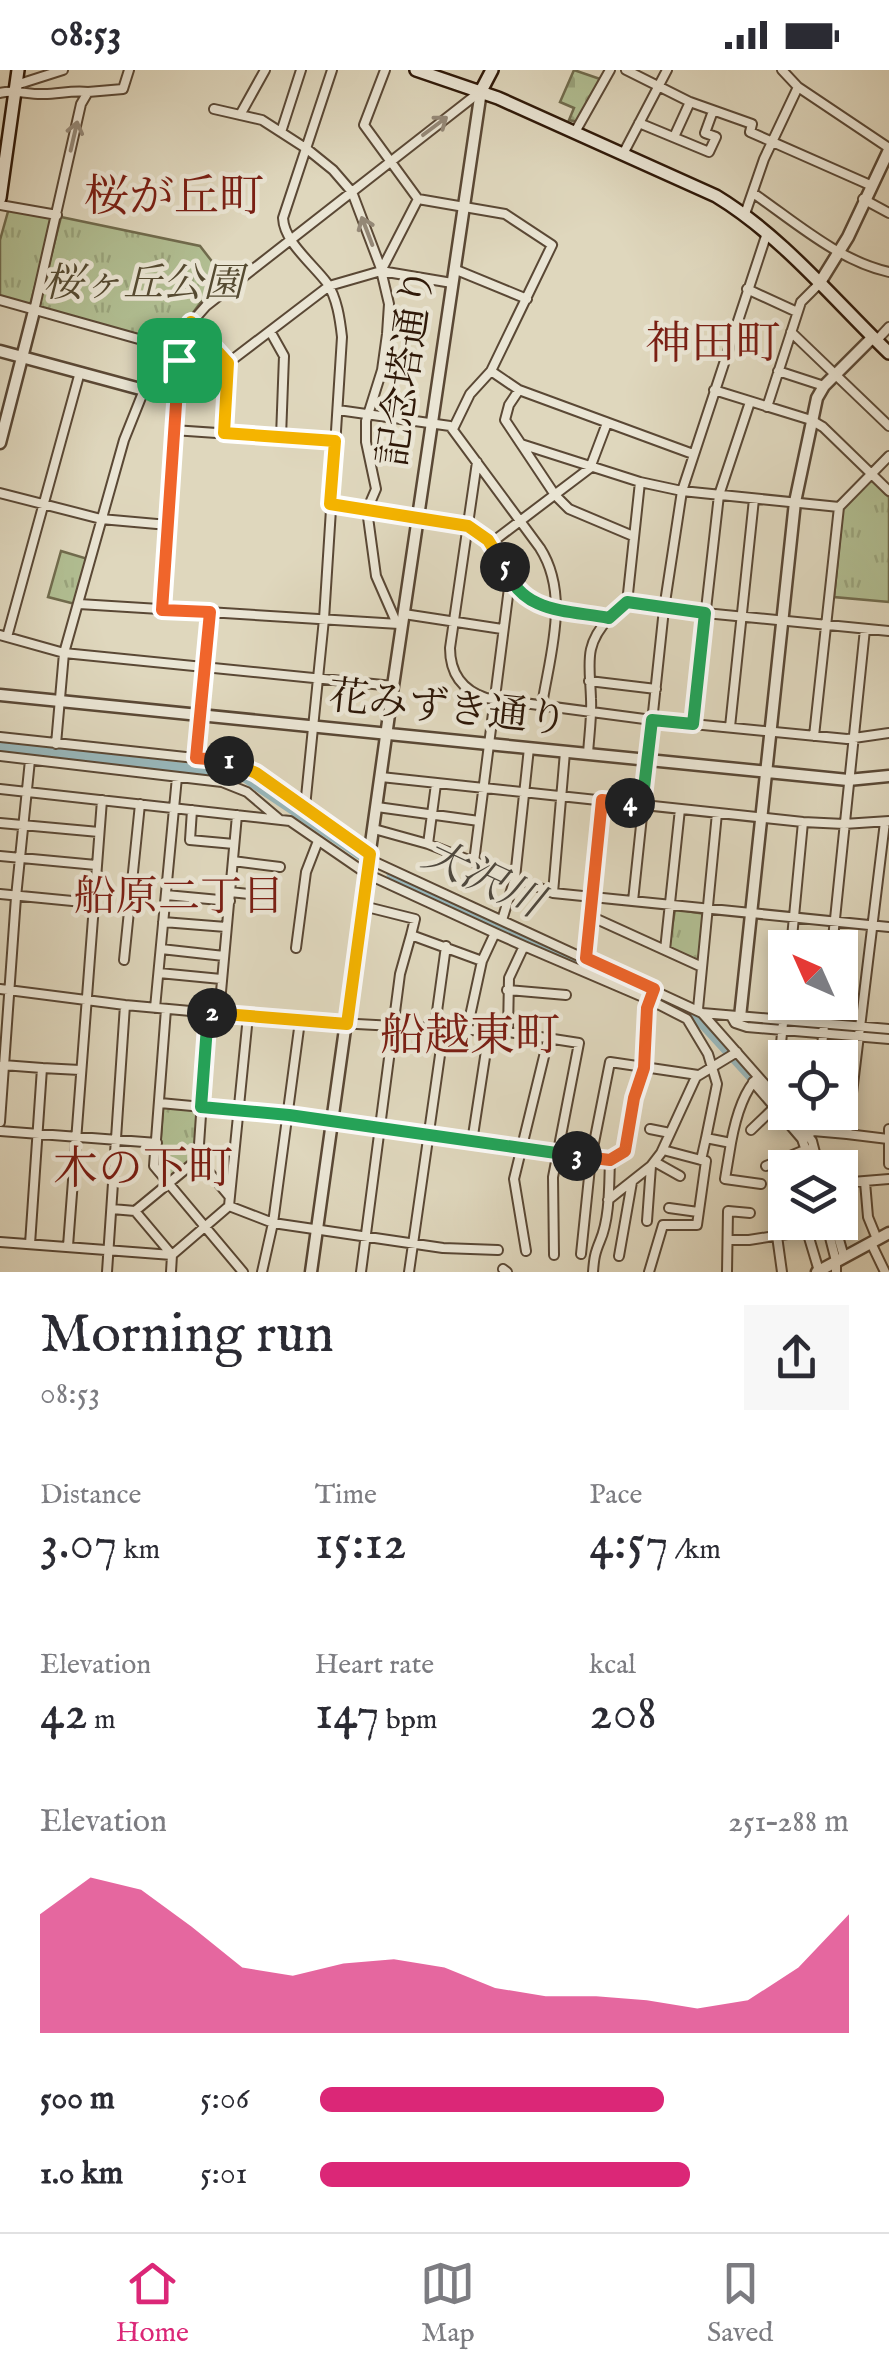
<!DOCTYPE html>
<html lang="en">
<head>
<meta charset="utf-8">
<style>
  body { margin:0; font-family:"IM FELL English","Noto Serif JP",serif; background:#f7f7f7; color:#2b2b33; height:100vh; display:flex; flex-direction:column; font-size:38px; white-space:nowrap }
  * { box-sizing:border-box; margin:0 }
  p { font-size:32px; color:#7c7c81 }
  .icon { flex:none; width:55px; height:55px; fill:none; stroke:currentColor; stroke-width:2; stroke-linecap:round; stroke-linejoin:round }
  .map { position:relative; height:1202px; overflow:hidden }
  .sheet { display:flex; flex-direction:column; background:#fff; flex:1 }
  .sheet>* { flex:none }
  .needle { width:65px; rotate:315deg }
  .fabs { position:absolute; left:768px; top:860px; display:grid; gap:20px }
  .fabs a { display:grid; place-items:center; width:90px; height:90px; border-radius:0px; background:#fff; box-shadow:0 5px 15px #0003; font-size:50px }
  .pin { position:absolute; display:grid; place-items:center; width:85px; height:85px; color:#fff; margin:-42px; border-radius:20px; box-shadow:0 5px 15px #0006 }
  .km { position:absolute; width:50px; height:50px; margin:-25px; border-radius:50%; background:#222; color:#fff; font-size:28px; line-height:50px; text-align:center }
  .round { display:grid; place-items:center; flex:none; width:105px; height:105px; border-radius:0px; background:#f7f7f7 }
  .summary { display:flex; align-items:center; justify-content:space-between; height:170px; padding:0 40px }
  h1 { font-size:55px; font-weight:600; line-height:75px }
  .metrics { display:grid; grid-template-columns:repeat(3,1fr); gap:15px; height:170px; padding:10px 40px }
  .metrics div { display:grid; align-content:center }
  .metrics b { font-size:50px; font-weight:600 }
  .metrics small { font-size:28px; font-weight:400 }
  .metrics p { font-size:28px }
  .chart { height:280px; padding:20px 40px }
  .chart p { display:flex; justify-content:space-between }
  .chart svg { width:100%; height:180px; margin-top:10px; fill:#db2777; opacity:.7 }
  ul { padding:0 40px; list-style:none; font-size:32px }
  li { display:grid; grid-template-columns:160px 120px 1fr; align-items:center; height:75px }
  li i { height:25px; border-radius:12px; background:#db2777 }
  .status { display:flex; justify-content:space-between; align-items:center; height:70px; padding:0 50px; background:#fff; direction:ltr }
  .status svg { height:28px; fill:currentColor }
  .tab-bar { display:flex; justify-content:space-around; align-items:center; height:140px; border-top:2px solid #e1e1e2; background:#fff; font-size:28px; color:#7c7c81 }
  .tab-bar a { display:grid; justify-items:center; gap:5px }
  .tab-bar .current { color:#db2777 }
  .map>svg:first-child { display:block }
  .grass { fill:url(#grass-tufts); stroke:#706b4d; stroke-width:2.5 }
  .cemetery { fill:url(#cemetery-stones); stroke:#706b4d; stroke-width:2.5 }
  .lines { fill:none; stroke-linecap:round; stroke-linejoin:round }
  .river { stroke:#98b7bb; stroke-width:11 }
  .minor-casing { stroke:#5a4835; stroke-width:12 }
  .tertiary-casing { stroke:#5a4835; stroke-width:15 }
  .secondary-casing { stroke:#2e1808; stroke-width:16 }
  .minor { stroke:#eae5d4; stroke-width:8 }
  .tertiary { stroke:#eae5d4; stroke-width:10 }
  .secondary { stroke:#eae5d4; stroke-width:11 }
  .oneway { stroke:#958978 }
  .split-1-casing { stroke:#fff; stroke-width:20 }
  .split-2-casing { stroke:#fff; stroke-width:20 }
  .split-3-casing { stroke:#fff; stroke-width:20 }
  .split-4-casing { stroke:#fff; stroke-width:20 }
  .split-5-casing { stroke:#fff; stroke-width:20 }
  .split-6-casing { stroke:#fff; stroke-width:20 }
  .split-1 { stroke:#f0652b; stroke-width:12 }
  .split-2 { stroke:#f5b400; stroke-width:12 }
  .split-3 { stroke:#22a559; stroke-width:12 }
  .split-4 { stroke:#f0652b; stroke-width:12 }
  .split-5 { stroke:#22a559; stroke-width:12 }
  .split-6 { stroke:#f5b400; stroke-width:12 }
  .labels { text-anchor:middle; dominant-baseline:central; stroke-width:9; stroke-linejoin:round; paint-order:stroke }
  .park-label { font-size:40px; font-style:italic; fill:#554a31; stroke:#eae5d4 }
  .street-label { font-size:40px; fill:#2e1808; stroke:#eae5d4 }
  .water-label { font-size:42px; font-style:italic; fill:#4e483e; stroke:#eae5d4 }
  .neighbourhood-label { font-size:42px; fill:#7a1f14; stroke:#eae5d4 }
  .quarter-label { font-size:45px; fill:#7a1f14; stroke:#eae5d4 }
</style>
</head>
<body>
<div class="status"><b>08:53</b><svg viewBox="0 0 49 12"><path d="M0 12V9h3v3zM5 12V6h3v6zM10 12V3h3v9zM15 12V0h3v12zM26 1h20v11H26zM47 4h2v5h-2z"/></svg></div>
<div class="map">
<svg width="889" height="1202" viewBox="0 0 889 1202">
  <defs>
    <pattern id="grass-tufts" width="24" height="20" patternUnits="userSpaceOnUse" patternTransform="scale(2.5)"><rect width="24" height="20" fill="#b1be92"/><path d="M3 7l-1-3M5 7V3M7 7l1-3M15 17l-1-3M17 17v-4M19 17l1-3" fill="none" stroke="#99a37c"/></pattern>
    <pattern id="cemetery-stones" width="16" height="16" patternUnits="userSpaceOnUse" patternTransform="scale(2.5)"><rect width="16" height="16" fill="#b1be92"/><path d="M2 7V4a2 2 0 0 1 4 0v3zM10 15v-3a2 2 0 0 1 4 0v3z" fill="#99a37c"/></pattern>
  </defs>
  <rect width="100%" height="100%" fill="#dfd7bd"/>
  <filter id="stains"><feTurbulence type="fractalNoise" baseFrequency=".002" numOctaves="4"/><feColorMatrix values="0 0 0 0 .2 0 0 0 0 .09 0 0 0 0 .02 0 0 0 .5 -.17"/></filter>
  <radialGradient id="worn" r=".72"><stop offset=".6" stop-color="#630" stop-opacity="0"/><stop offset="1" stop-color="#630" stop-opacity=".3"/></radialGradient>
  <path class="grass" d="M9 138 53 149 30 235 0 227V170Z
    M61 147 200 176 228 212 201 232 170 274 38 237Z
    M871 409 889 427V532L834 527 843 438Z
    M61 481 88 489 75 534 48 527Z
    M675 839 705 844 698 892 669 877Z
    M163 1037 199 1040 195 1088 168 1110 159 1092Z"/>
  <path class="cemetery" d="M574 0 603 10 578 52 569 50 574 38 560 32Z"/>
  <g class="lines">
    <path class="river" d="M0 677 242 705 376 795
      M392 804 531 873 696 946 761 1017
      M830 1152 837 1193"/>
    <defs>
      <path id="minor" d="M385 0 364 55 418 129 505 144 552 175 491 301 519 320 509 335 505 350 521 374 640 412 682 421 839 437 889 386
        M626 0 690 32 752 54 750 62 870 115
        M782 0 798 17 889 78
        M16 15 63 0
        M0 23C14 19 29 25 44 24 59 24 72 20 88 22
        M214 39 262 50 307 79 333 100 352 122 380 196 389 234 387 264 382 300 366 351V372L376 419 367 440 376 506 397 554
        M240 45 265 0
        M639 53 709 82 716 67 705 63 713 41
        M281 62 301 0
        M575 62 610 0
        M674 67 690 32
        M623 84 667 0
        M753 123C795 152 839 191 889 202
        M863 129 889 143
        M0 135 57 145
        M745 144 764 89 798 17
        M454 199 527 229
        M381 201 418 129
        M747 219 797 242
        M0 230 160 275 178 285 162 540
        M34 241 81 34 88 22 123 19 129 0
        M191 252 228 293 224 363
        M270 261 284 286 281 367
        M791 262 889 356
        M876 271 889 257
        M228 293 329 216 381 201 452 213
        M778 301 824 316
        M519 320 693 384
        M714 320 811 350 823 357 889 421
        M767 337 801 232 819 214
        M338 340 450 356 540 478C570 525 550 584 542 635
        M453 359 470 324 491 301
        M173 360 335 371
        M521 374 555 425 569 439 633 466
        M477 392 450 578C450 603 462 620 486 628L652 650 847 669 889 663
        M0 423 101 449 168 455
        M331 434 468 456 488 470 514 517 534 533 548 539 609 548 627 533 664 539 889 561
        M491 473 590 398 607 353
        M627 533 640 412
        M79 534 399 554
        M404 544 502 559
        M0 565 64 583 393 616
        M7 567 80 302
        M589 611 656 619
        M693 654 719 425 750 332
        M730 657 754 429
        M814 666 839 437
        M0 667 232 692 243 696 305 737 377 793 702 943
        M56 674 64 583 124 370 144 320 184 261 206 236 481 21
        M588 684C589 666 592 647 591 629 590 594 583 576 609 548
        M0 686 222 712 247 722 279 749
        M195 688 210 541
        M381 707 803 752 844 754 889 751
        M0 719 290 751 367 804 495 863 482 891 467 960
        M305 737 324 549 342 267C340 249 337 228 327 213 313 194 284 172 283 148L332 0
        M377 737 479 751
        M192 740 190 770 234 774
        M0 753 99 762
        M374 759 428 774 553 823 889 857
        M428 774 436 714
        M0 786 96 795
        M233 791 280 797
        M474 792 510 510
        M230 822 267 826
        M553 823 565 682
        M0 824 93 833
        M166 825 230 831
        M633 831 664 539 682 421 767 163
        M363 836 415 849 411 865 482 891
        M590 846 702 897
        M502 850 515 808 529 678
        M163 852 226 857
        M495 863 524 876 509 908 508 962
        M524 876 650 930 687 949 708 984 717 1014 706 1068
        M296 878 306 802 318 771
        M791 878 803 752
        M832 878 865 559
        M161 879 224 886
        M665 880 680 739
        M586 888 602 730
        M124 890 140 734
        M159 903 221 909
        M0 919 125 935 300 951 508 962 579 973 553 1107 554 1185
        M507 920 566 925
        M155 938 177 707
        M166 939 154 1096 243 1202
        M698 939 717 743
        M208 943 198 1089 229 1126
        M219 944 237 745
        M731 946 735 953 747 957 889 969
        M435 956 446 876
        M821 988 826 932
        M3 995 42 998 30 1174
        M42 998 80 1000
        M753 1012 802 1069 812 1098
        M776 1026 785 932
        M160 1033 289 1045 610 1090 625 1081 628 1072 634 1028 644 999 647 938 655 919
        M785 1037 702 943 889 959
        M789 1042 812 1071 819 1098
        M0 1052 16 827 30 690
        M650 1059 670 1063
        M889 1059V1094
        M751 1060 776 1036
        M0 1061 157 1073
        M813 1061 815 1042
        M847 1064 888 1069
        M802 1069 813 1061 847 1064 885 752
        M472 1072 489 961
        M731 1073 725 1109 761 1114
        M663 1080 701 1090
        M655 1092 680 1106
        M766 1096 807 1079
        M865 1112 868 1147 877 1169
        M840 1113 889 1109
        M783 1125 785 1124
        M608 1130 651 1096 661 1083 696 1007 737 982
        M229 1136 273 1153 443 1178 498 1180
        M669 1138 698 1142
        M112 1139 135 1141 172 1185 171 1202
        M135 1141 198 1089
        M647 1151 651 1096
        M826 1152 836 1191V1202
        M834 1152 844 1187
        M777 1166 782 1202
        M729 1170H749L807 1161 819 1201
        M0 1172 172 1185 229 1136 248 946
        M871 1173 885 1202
        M68 1176 102 730
        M526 1181 514 1109 548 970
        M581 1184 591 1088 610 992 698 1005
        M619 1186 632 1112
        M503 1199 507 1202
        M107 1202 125 935
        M262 1202 273 1153 300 951
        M361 1202 400 904 411 865
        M409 1202 444 957
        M593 1202C594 1188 595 1183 600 1171 610 1148 609 1115 610 1090
        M649 1202 663 1155H697L706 1091 701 1090 706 1068 731 1073C735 1051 742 1023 758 1007
        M727 1202 728 1141 750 1143"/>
      <path id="tertiary" d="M819 214 848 167 889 80
        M0 281 144 320
        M0 373 34 241
        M0 625 848 710 889 706
        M740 947 795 432 817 328 824 316 873 267
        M311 1202 393 616 481 21
        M817 1202 889 1163"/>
      <path id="secondary" d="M416 0 498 28 716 126C782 166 834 230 889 283
        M481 21 492 0
        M0 128 18 0"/>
    </defs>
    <use href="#minor" class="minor-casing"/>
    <use href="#tertiary" class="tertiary-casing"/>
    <use href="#secondary" class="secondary-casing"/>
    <use href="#minor" class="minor"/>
    <use href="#tertiary" class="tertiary"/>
    <use href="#secondary" class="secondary"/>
  </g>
  <defs><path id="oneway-shaft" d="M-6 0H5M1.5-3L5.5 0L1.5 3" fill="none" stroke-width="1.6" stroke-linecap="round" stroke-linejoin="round" transform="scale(2.5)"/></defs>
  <g class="oneway">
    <use href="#oneway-shaft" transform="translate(435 56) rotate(-37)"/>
    <use href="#oneway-shaft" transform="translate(74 66) rotate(-77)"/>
    <use href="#oneway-shaft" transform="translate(367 161) rotate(-111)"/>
  </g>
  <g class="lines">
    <defs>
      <path id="split-1" d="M179 290 162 540 210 542 196 688 229 691"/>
      <path id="split-2" d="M212 943 347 954 370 784 256 703 229 691"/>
      <path id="split-3" d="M212 943H208L201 1037 289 1045 577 1086"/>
      <path id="split-4" d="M577 1086 610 1090 625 1081 634 1028 644 998 647 938 654 919 586 888 602 730 630 733"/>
      <path id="split-5" d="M505 497C522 544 567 540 609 548L627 532 705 543 693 654 652 650 642 735 630 733"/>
      <path id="split-6" d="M179 290 172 279 191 252 228 293 224 363 335 371 330 434 468 456 488 470 505 497"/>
    </defs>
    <use href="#split-1" class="split-1-casing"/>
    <use href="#split-2" class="split-2-casing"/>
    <use href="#split-3" class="split-3-casing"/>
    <use href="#split-4" class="split-4-casing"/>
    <use href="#split-5" class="split-5-casing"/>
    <use href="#split-6" class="split-6-casing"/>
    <use href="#split-1" class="split-1"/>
    <use href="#split-2" class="split-2"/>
    <use href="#split-3" class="split-3"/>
    <use href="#split-4" class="split-4"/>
    <use href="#split-5" class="split-5"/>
    <use href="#split-6" class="split-6"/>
  </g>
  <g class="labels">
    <g class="park-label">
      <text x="143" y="215">桜ヶ丘公園</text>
    </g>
    <g class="street-label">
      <text transform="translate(408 297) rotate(-82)">記念塔通り</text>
      <text transform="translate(448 640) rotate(6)">花みずき通り</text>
    </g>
    <g class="water-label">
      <text transform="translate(482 810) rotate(25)">大沢川</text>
    </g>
    <g class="neighbourhood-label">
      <text x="179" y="828">船原二丁目</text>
    </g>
    <g class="quarter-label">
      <text x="174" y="128">桜が丘町</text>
      <text x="713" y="275">神田町</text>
      <text x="470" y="967">船越東町</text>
      <text x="143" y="1100">木の下町</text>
    </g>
  </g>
  <rect width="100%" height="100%" filter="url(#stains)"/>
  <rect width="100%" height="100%" fill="url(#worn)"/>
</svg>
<div class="fabs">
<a><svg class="needle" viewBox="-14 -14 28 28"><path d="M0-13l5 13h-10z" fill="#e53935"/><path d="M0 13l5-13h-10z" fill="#7c7c81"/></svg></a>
<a><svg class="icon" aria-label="locate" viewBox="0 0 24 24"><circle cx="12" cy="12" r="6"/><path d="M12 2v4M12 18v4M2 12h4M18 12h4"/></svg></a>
<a><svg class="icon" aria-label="layers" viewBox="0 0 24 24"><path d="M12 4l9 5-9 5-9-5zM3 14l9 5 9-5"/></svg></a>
</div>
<div class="pin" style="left:179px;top:290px;background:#1e9e55"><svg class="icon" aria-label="arrive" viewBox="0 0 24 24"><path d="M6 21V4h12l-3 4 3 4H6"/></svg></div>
<b class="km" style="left:229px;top:691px">1</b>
<b class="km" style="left:212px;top:943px">2</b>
<b class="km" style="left:577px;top:1086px">3</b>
<b class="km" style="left:630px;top:733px">4</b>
<b class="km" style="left:505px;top:497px">5</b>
</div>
<section class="sheet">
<div class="summary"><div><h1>Morning run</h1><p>08:53</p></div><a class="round"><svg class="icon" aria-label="share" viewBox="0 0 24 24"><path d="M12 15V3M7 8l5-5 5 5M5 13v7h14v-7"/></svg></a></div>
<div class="metrics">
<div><p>Distance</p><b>3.07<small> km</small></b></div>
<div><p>Time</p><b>15:12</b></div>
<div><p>Pace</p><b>4:57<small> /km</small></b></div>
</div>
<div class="metrics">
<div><p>Elevation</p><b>42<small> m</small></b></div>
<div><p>Heart rate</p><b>147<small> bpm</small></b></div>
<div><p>kcal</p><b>208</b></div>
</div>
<div class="chart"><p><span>Elevation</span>251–288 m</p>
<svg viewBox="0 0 160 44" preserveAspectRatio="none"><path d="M0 44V15L10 6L20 9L30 18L40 28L50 30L60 27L70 26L80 28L90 33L100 35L110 35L120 36L130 38L140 36L150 28L160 15V44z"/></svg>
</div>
<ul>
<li><b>500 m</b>5:06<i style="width:65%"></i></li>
<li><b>1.0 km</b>5:01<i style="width:70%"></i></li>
</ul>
</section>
<nav class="tab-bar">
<a class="current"><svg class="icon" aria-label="home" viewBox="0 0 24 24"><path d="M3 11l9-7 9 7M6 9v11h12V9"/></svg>Home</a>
<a><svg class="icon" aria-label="map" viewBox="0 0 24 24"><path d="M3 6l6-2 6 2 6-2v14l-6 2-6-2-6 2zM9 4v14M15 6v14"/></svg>Map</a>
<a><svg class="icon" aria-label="saved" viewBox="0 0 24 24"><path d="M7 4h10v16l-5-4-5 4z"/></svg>Saved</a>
</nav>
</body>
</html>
